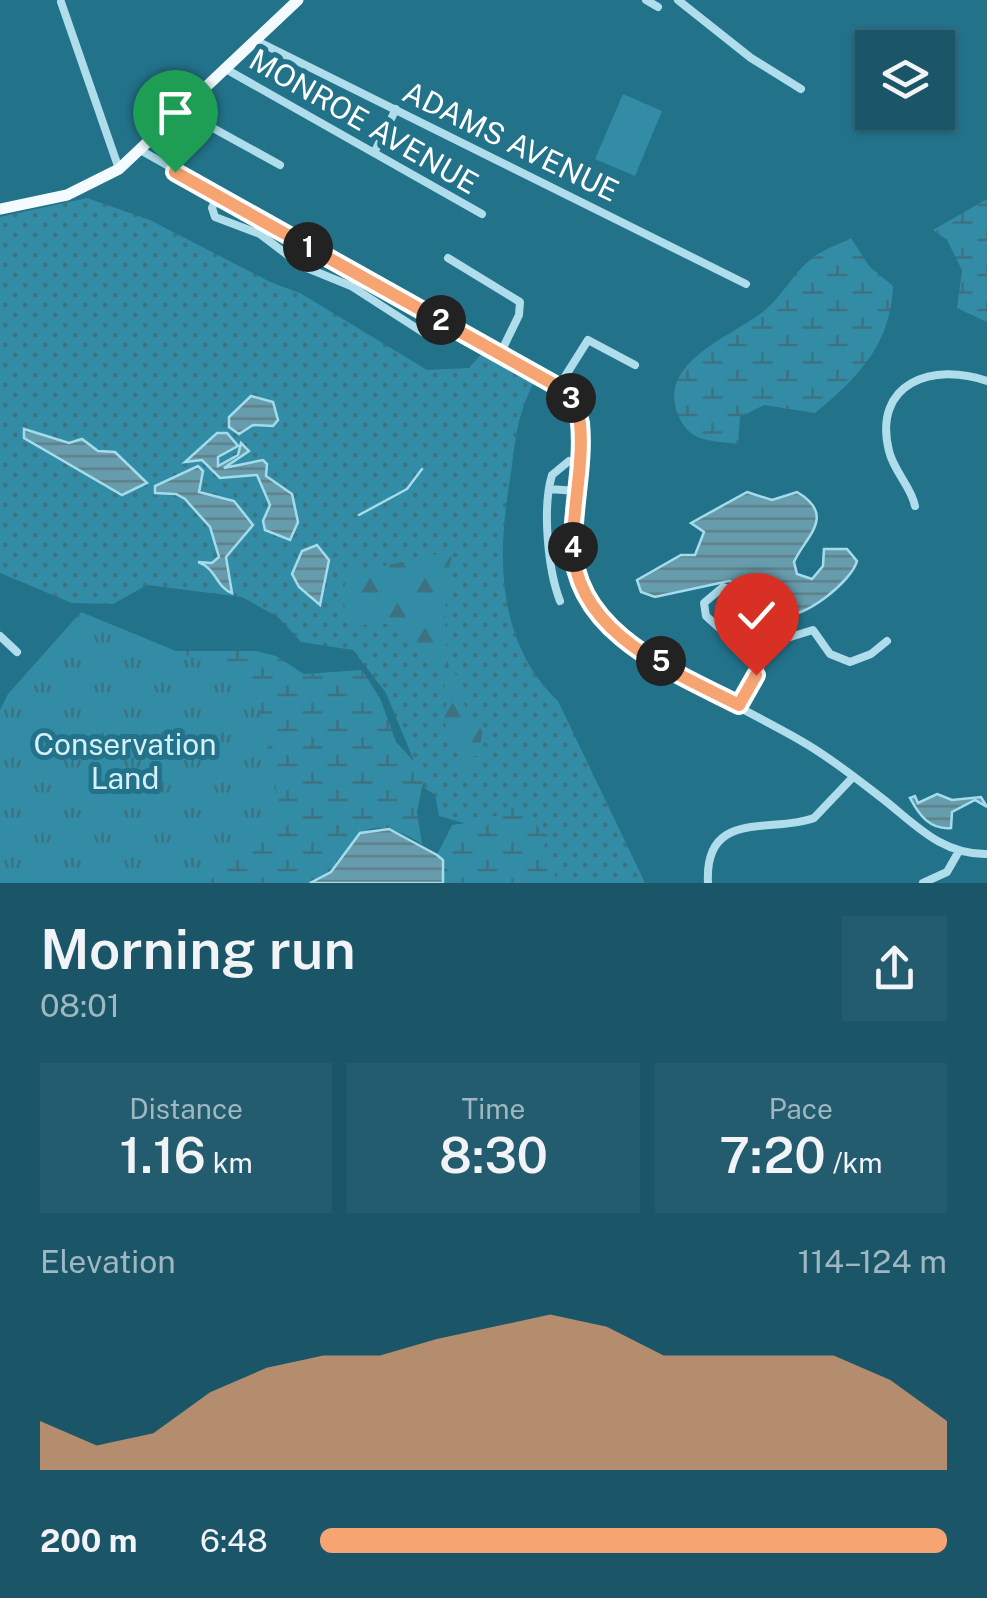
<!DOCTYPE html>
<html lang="en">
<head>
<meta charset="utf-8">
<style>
  body { margin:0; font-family:"Public Sans",sans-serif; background:#235c6e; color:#f1f3f6; height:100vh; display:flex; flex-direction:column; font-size:38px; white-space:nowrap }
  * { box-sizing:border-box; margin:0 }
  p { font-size:32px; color:#9fb7c0 }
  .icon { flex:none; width:55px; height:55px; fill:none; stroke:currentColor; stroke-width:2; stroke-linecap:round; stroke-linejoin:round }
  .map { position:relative; height:883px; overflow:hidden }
  .panel { display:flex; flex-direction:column; background:#1a5668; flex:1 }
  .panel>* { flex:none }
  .controls { position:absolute; left:855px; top:30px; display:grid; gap:20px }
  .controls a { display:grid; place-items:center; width:100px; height:100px; border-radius:0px; background:#1a5668; box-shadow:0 2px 8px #0004,0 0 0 2px #386c7c; font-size:50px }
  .pin { position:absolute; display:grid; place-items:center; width:85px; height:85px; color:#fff; margin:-102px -42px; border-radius:50% 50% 50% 0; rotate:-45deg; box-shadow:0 0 10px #0007 }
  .pin .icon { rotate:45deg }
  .km { position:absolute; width:50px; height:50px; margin:-25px; border-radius:50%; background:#222; color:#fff; font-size:28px; line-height:50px; text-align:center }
  .round { display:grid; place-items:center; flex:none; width:105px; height:105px; border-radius:0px; background:#235c6e }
  .head { display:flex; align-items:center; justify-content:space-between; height:170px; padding:0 40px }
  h1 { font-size:55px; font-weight:600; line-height:75px }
  .figures { display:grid; grid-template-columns:repeat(3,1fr); gap:15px; height:170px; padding:10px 40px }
  .figures div { display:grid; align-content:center; border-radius:0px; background:#235c6e; text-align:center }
  .figures b { font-size:50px; font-weight:600 }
  .figures small { font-size:28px; font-weight:400 }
  .figures p { font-size:28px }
  .chart { height:280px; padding:20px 40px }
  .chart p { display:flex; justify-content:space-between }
  .chart svg { width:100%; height:180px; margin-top:10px; fill:#f6a471; opacity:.7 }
  ul { padding:0 40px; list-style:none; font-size:32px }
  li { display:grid; grid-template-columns:160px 120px 1fr; align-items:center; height:75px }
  li i { height:25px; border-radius:12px; background:#f6a471 }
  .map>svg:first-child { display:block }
  .grass { fill:url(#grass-dots) }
  .forest { fill:url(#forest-firs) }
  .wetland { fill:url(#wetland-marsh) }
  .park { fill:url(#park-tufts) }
  .garden { fill:#338ca5 }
  .water { fill:url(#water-rules); stroke:#a3dcec; stroke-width:2.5 }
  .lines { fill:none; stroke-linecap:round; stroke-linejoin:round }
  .stream { stroke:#a3dcec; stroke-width:2.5 }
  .minor { stroke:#afddeb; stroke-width:8 }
  .major { stroke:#f3fbfe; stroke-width:11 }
  .route-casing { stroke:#fff; stroke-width:20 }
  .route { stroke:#f6a471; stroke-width:12 }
  .labels { text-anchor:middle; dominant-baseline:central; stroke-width:10; stroke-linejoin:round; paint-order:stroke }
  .street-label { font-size:30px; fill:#fff; stroke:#22728a }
  .park-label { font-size:30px; fill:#d4f0f8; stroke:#22728a }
</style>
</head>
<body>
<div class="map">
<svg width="987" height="883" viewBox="0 0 987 883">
  <defs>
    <pattern id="grass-dots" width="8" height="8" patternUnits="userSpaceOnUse" patternTransform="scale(2.5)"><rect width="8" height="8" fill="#338ca5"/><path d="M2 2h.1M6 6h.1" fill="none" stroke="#3d7281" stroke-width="1.8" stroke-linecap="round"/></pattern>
    <pattern id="forest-firs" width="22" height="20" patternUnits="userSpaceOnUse" patternTransform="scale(2.5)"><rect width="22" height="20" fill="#338ca5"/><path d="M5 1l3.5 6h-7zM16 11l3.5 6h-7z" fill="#3d7281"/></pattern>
    <pattern id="wetland-marsh" width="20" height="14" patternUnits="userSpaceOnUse" patternTransform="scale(2.5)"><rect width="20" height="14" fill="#338ca5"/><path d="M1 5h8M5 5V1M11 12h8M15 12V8" fill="none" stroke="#3d7281"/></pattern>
    <pattern id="park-tufts" width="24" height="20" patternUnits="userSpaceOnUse" patternTransform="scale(2.5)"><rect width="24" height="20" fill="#338ca5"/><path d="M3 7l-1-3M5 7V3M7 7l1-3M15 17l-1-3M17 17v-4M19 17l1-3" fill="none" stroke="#3d7281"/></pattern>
    <pattern id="water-rules" width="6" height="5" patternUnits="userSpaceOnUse" patternTransform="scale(2.5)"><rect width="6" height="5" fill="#679cac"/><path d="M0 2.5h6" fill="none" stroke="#5e808a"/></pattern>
  </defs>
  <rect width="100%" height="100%" fill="#22728a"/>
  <path class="grass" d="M87 198 150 220 270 282 300 293 427 370 469 368 485 350 534 381C513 427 517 439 509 485 497 562 498 643 558 701L645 883H524L474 826 439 816 435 795 425 788 386 693 353 650 301 642 278 617 242 597 147 585 113 604 72 603 0 573V217Z"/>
  <path class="forest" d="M446 552 452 558C445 569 442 660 451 671 454 675 460 676 463 680L462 700 474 724 483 727 480 747 486 745 480 756H465L479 758 466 770 459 764 457 741C443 727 441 718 449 697L432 655 393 624 357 625 340 599 348 577 357 572Z"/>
  <path class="wetland" d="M987 199V322L957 308 962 270 947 240 933 230Z
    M851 238 869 266 893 286C891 344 858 378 815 413L764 405 740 417 738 444C709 440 688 443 677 412 659 362 732 336 764 311 782 296 793 274 810 260 821 250 838 245 851 238Z
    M168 651H256L276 656 304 674 362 670 380 698 396 742 421 769 424 778 417 812 422 844C343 797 361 866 310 883H0Z
    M516 807 549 836 544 846 552 854 556 883H443V861L437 855 452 825 486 820Z"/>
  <path class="park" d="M81 612 254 683 283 822 206 883H0V710L8 694Z"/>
  <path class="garden" d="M623 94 662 111 635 176 595 159Z"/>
  <path class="water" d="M251 396 273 402 278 420 273 426 253 425 239 434 229 427V417Z
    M24 429 69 443 82 439 98 451 115 452 147 483 122 495 24 438Z
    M217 433H227L238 446 218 457V466L238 455 241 443 249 451 224 468 263 460 267 464 266 476 292 494 298 522 290 540 265 530 263 521 270 505 257 475 220 478 202 460 185 462Z
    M198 466 203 471 199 492 234 501 253 525 226 557 232 593C216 587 216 568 198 562L212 563 219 557 210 527 185 499 176 494 155 493V486Z
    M747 492 772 500 797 492C838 516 804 538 794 562L797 574 812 579 823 566 824 549H847L857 561C852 581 803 620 782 615 763 610 750 586 729 581L655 597 641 592 637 580 681 555H695L704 532 691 523Z
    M317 545 329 560 320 605 299 587 292 574 302 551Z
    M937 794 952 800 981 797 987 807 975 800 952 812 951 828C930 830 919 815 910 798L915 796 918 803Z
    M389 829 437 855 443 860V883H310L331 872 360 833Z"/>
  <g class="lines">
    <path class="stream" d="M359 515 407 489 422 469"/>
    <path class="minor" d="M646 0 658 7
      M678 0 751 58 801 89
      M61 2 119 169
      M255 40 746 284
      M224 68 482 214
      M182 111 280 165
      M142 151 559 386C611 431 553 539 587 604 611 648 755 713 803 742 831 758 857 779 883 799 916 825 942 855 987 854
      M374 153 396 109
      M217 197 212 208 215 217 260 234 302 266 351 286 424 333 440 320
      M448 258 520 302 519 315 501 352
      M559 386 588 340 635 365
      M549 489 577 491
      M915 506C911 486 894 472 889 451 872 382 934 362 987 381
      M560 601C548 570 542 508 552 475L569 461
      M0 636 17 652
      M760 665 706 616 704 603 723 587C754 598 758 617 774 642
      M739 705 774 642 813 630 830 654 850 662 871 654 887 641
      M708 883C704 808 772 834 814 818L853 777
      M923 883 947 872 959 851"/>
    <path class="major" d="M0 209 67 195 119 169 298 0"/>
  </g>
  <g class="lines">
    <defs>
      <path id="route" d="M175 172 564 390 575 404 580 423C584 463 573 504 573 545 574 632 672 671 739 705L756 675"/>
    </defs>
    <use href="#route" class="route-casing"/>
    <use href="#route" class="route"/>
  </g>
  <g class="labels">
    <g class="street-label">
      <text transform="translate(364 121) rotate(30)">MONROE AVENUE</text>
      <text transform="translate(511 141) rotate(26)">ADAMS AVENUE</text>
    </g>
    <g class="park-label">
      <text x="125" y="744">Conservation<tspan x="125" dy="34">Land</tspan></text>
    </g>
  </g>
</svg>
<div class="controls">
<a><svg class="icon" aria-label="layers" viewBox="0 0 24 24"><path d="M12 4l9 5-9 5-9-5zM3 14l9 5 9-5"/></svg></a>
</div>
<div class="pin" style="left:175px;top:172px;background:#1e9e55"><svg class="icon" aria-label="arrive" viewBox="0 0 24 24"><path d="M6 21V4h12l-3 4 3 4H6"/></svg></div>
<div class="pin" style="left:756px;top:675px;background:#d93025"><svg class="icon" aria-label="check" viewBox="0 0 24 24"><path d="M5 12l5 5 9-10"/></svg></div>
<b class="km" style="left:308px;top:247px">1</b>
<b class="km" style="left:441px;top:320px">2</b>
<b class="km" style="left:571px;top:398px">3</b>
<b class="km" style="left:573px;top:547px">4</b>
<b class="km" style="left:661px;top:661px">5</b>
</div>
<section class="panel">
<div class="head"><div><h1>Morning run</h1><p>08:01</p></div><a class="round"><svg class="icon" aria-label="share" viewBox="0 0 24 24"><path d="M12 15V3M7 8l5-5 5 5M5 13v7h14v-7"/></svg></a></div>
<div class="figures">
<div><p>Distance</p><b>1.16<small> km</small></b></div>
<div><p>Time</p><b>8:30</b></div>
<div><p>Pace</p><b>7:20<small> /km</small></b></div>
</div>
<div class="chart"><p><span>Elevation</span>114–124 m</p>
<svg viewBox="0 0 160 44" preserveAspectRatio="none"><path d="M0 44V32L10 38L20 35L30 25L40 19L50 16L60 16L70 12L80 9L90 6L100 9L110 16L120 16L130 16L140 16L150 22L160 32V44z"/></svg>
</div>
<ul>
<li><b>200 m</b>6:48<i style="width:100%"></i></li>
</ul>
</section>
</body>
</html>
